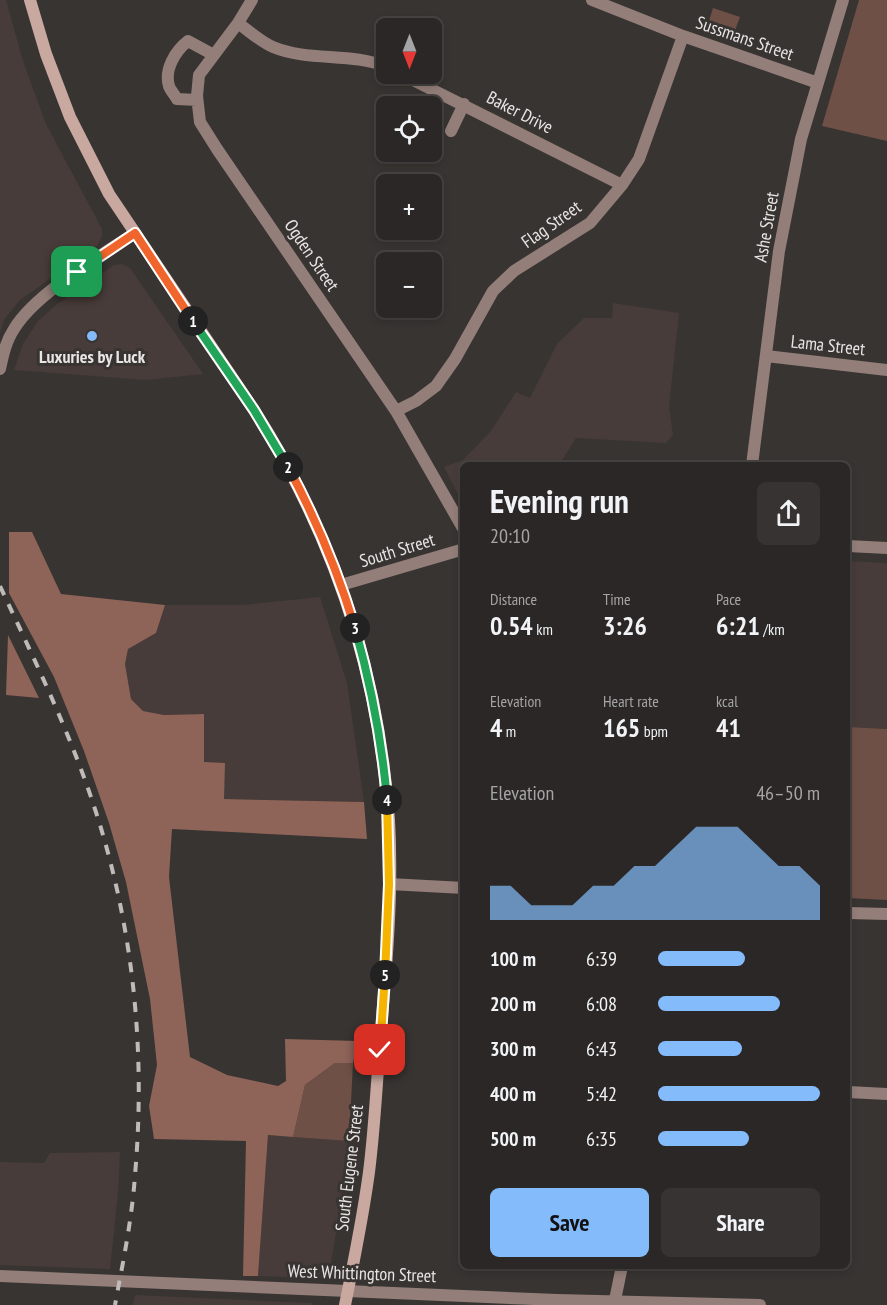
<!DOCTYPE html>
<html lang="en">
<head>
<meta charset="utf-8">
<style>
  body { margin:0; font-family:"PT Sans Narrow",sans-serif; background:#363332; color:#f1f3f6; height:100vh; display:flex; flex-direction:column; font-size:22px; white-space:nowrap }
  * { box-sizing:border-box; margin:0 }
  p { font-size:20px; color:#a5a5a7 }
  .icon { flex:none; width:33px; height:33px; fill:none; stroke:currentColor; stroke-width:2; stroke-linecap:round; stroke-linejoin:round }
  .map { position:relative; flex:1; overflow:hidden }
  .drawer { position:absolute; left:460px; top:462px; width:390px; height:807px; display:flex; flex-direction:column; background:#2a2726; border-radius:9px; box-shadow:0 3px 9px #0003,0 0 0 2px #464443 }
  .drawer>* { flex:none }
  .needle { width:39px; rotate:180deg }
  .buttons { position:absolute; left:376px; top:18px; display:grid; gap:12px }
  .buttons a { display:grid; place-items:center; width:66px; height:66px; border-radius:9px; background:#2a2726; box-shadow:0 3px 9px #0003,0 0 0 2px #464443; font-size:30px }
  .pin { position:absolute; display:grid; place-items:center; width:51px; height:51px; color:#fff; margin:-26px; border-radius:12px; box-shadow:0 3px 9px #0006 }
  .km { position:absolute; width:30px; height:30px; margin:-15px; border-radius:50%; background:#222; color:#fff; font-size:16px; line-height:30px; text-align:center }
  .round { display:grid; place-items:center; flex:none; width:63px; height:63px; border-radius:9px; background:#363332 }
  .head { display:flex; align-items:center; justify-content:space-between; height:102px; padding:0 30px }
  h1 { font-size:33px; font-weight:700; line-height:45px }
  .stats { display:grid; grid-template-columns:repeat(3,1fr); gap:9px; height:102px; padding:6px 30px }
  .stats div { display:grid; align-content:center }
  .stats b { font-size:26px; font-weight:700 }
  .stats small { font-size:16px; font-weight:400 }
  .stats p { font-size:16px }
  .chart { height:168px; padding:12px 30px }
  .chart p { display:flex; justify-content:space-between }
  .chart svg { width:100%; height:108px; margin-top:6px; fill:#84bcfb; opacity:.7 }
  .button { display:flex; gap:12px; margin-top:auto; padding:12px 30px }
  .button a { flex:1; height:69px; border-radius:9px; background:#84bcfb; color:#111; font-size:24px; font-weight:700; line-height:69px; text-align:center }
  .button a+a { background:#363332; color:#f1f3f6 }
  ul { padding:0 30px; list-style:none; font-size:20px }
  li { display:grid; grid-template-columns:96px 72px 1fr; align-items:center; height:45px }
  li i { height:15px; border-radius:8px; background:#84bcfb }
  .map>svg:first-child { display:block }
  .built { fill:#473c39 }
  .green { fill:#6f5047 }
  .forest { fill:#8e6358 }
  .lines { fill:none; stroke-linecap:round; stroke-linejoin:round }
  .minor { stroke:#937e79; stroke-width:12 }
  .tertiary { stroke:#937e79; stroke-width:12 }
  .secondary { stroke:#c8a89f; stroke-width:12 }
  .rail { stroke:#bebbb9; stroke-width:4; stroke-dasharray:10 10; stroke-linecap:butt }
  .split-1-casing { stroke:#fff; stroke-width:12 }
  .split-2-casing { stroke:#fff; stroke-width:12 }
  .split-3-casing { stroke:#fff; stroke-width:12 }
  .split-4-casing { stroke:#fff; stroke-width:12 }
  .split-5-casing { stroke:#fff; stroke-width:12 }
  .split-6-casing { stroke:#fff; stroke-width:12 }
  .split-1 { stroke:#f0652b; stroke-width:8 }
  .split-2 { stroke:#22a559; stroke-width:8 }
  .split-3 { stroke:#f0652b; stroke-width:8 }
  .split-4 { stroke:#22a559; stroke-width:8 }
  .split-5 { stroke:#f5b400; stroke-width:8 }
  .split-6 { stroke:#f5b400; stroke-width:8 }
  .poi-dot { fill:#84bcfb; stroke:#383432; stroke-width:2 }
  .labels { text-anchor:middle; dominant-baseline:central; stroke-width:6; stroke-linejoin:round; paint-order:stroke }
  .street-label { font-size:18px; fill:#e8e5e4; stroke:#383432 }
  .poi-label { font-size:18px; font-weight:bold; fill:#e8e5e4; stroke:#383432 }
</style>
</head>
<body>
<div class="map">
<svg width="887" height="1305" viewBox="0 0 887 1305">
  <rect width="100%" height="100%" fill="#383432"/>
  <path class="built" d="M0 0H6L23 61 46 124 102 229V236L97 246 20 300 4 320 0 332Z
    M122 264 130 268 203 374 146 380 14 370 23 344 38 321 56 305 114 265Z
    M613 303 679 313 669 407 673 435 666 443 576 438 559 465H464L463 504 444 467 463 460 491 431 516 392 530 398 557 344 584 318H612Z
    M848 561 887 563V729L848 727Z
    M320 597 347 683 364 802 224 799 204 763V714L164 715 143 711 131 699 125 664 128 649 156 633 165 605H243Z
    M268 1135 349 1141 342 1197 330 1269 320 1278 258 1276Z
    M120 1152 118 1192 110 1269 0 1265V1162L44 1163 50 1153Z
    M135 1295 311 1303 313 1305H133Z"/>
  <path class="green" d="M859 0H887V141L822 126Z
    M713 8 740 17 734 33 708 24Z
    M848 727 887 729V900L848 898Z
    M335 1063H353L349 1141 293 1137 305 1085Z"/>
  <path class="forest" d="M9 532H32L61 594 165 605 156 633 128 649 125 664 131 699 143 711 164 715 204 714V762L225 763 224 799 364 802 367 839 172 829 169 877 190 1057 227 1075 278 1086 286 1081 285 1039 358 1041 353 1063H335L305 1085 293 1137 268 1135 258 1276H243L246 1141 154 1139 149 1106 157 1065 150 999 126 882 109 823 84 751 54 677 9 593Z
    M8 635 39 698 6 695Z"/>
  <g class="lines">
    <path class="minor" d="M252 0 238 23 199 75 197 96 200 122 217 149 396 411 464 530
      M592 0 683 36 818 83
      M238 23C249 31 261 42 273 47 309 62 351 52 387 67
      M401 74 622 185
      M197 100 177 99C175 95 170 90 169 86 164 70 175 51 188 41L212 54
      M451 131 464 104
      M766 356 887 370
      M396 411 416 401 436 386 455 359 493 291 514 271 590 223 622 185 639 159 683 36
      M752 465 779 251 801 139 843 0
      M848 546 887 548
      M341 585 464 549
      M389 884 464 888
      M848 913 887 914
      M848 1092 887 1094
      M0 1276 557 1300 760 1305
      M614 1305 622 1266"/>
    <path class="tertiary" d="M0 369C3 355 6 341 14 329 35 294 100 256 135 233"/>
    <path class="secondary" d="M30 0 46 54 70 117 109 194 254 410C333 534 379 673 389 820 393 889 387 960 381 1029 377 1077 375 1125 369 1172 363 1217 354 1261 345 1305"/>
    <path class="rail" d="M0 586C33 657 68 728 93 803 133 923 146 1049 135 1175 132 1219 123 1262 115 1305"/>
  </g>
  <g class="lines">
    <defs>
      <path id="split-1" d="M77 272 135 233 193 321"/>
      <path id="split-2" d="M193 321 254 410 288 467"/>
      <path id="split-3" d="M288 467C316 519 338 572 355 628"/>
      <path id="split-4" d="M355 628C371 685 382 741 387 800"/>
      <path id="split-5" d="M385 975 389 884 387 800"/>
      <path id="split-6" d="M380 1050 385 975"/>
    </defs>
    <use href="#split-1" class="split-1-casing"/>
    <use href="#split-2" class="split-2-casing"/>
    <use href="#split-3" class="split-3-casing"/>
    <use href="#split-4" class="split-4-casing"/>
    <use href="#split-5" class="split-5-casing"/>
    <use href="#split-6" class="split-6-casing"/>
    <use href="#split-1" class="split-1"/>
    <use href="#split-2" class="split-2"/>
    <use href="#split-3" class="split-3"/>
    <use href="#split-4" class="split-4"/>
    <use href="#split-5" class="split-5"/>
    <use href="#split-6" class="split-6"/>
  </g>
  <circle class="poi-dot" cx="92" cy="336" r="6"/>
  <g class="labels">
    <g class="street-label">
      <text transform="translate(745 38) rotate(19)">Sussmans Street</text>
      <text transform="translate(520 112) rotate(27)">Baker Drive</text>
      <text transform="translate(551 224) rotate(-35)">Flag Street</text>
      <text transform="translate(766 227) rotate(-80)">Ashe Street</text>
      <text transform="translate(312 255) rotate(56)">Ogden Street</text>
      <text transform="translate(828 345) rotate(6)">Lama Street</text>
      <text transform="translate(397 550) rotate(-17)">South Street</text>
      <text transform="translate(349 1168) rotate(-83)">South Eugene Street</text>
      <text transform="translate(362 1273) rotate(2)">West Whittington Street</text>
    </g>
    <g class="poi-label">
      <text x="92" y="356">Luxuries by Luck</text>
    </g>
  </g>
</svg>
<div class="buttons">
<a><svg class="needle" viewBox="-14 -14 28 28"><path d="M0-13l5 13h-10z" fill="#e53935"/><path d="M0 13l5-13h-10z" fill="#a5a5a7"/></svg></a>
<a><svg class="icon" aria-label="locate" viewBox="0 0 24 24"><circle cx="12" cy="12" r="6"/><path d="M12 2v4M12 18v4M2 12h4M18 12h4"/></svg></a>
<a>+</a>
<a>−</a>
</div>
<div class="pin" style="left:77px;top:272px;background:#1e9e55"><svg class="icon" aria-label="arrive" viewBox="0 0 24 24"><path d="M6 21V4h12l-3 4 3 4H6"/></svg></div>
<div class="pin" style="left:380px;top:1050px;background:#d93025"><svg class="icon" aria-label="check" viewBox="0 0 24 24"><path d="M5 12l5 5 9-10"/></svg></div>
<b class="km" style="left:193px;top:321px">1</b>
<b class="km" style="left:288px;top:467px">2</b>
<b class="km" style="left:355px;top:628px">3</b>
<b class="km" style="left:387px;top:800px">4</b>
<b class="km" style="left:385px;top:975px">5</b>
<section class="drawer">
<div class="head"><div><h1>Evening run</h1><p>20:10</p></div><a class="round"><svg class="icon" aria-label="share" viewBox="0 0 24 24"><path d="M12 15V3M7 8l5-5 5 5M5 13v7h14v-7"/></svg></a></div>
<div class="stats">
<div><p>Distance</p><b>0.54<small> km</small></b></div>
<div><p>Time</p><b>3:26</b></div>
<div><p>Pace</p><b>6:21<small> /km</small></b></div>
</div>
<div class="stats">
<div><p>Elevation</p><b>4<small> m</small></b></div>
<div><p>Heart rate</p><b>165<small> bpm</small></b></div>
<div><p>kcal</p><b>41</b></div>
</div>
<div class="chart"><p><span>Elevation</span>46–50 m</p>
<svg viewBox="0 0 160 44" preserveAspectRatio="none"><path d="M0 44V30L10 30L20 38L30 38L40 38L50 30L60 30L70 22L80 22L90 14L100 6L110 6L120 6L130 14L140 22L150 22L160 30V44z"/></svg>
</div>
<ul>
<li><b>100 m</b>6:39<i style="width:54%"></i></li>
<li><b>200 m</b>6:08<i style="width:75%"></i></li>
<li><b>300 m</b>6:43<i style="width:52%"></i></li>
<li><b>400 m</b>5:42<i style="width:100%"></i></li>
<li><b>500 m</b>6:35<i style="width:56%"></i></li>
</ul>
<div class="button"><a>Save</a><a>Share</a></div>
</section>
</div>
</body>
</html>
